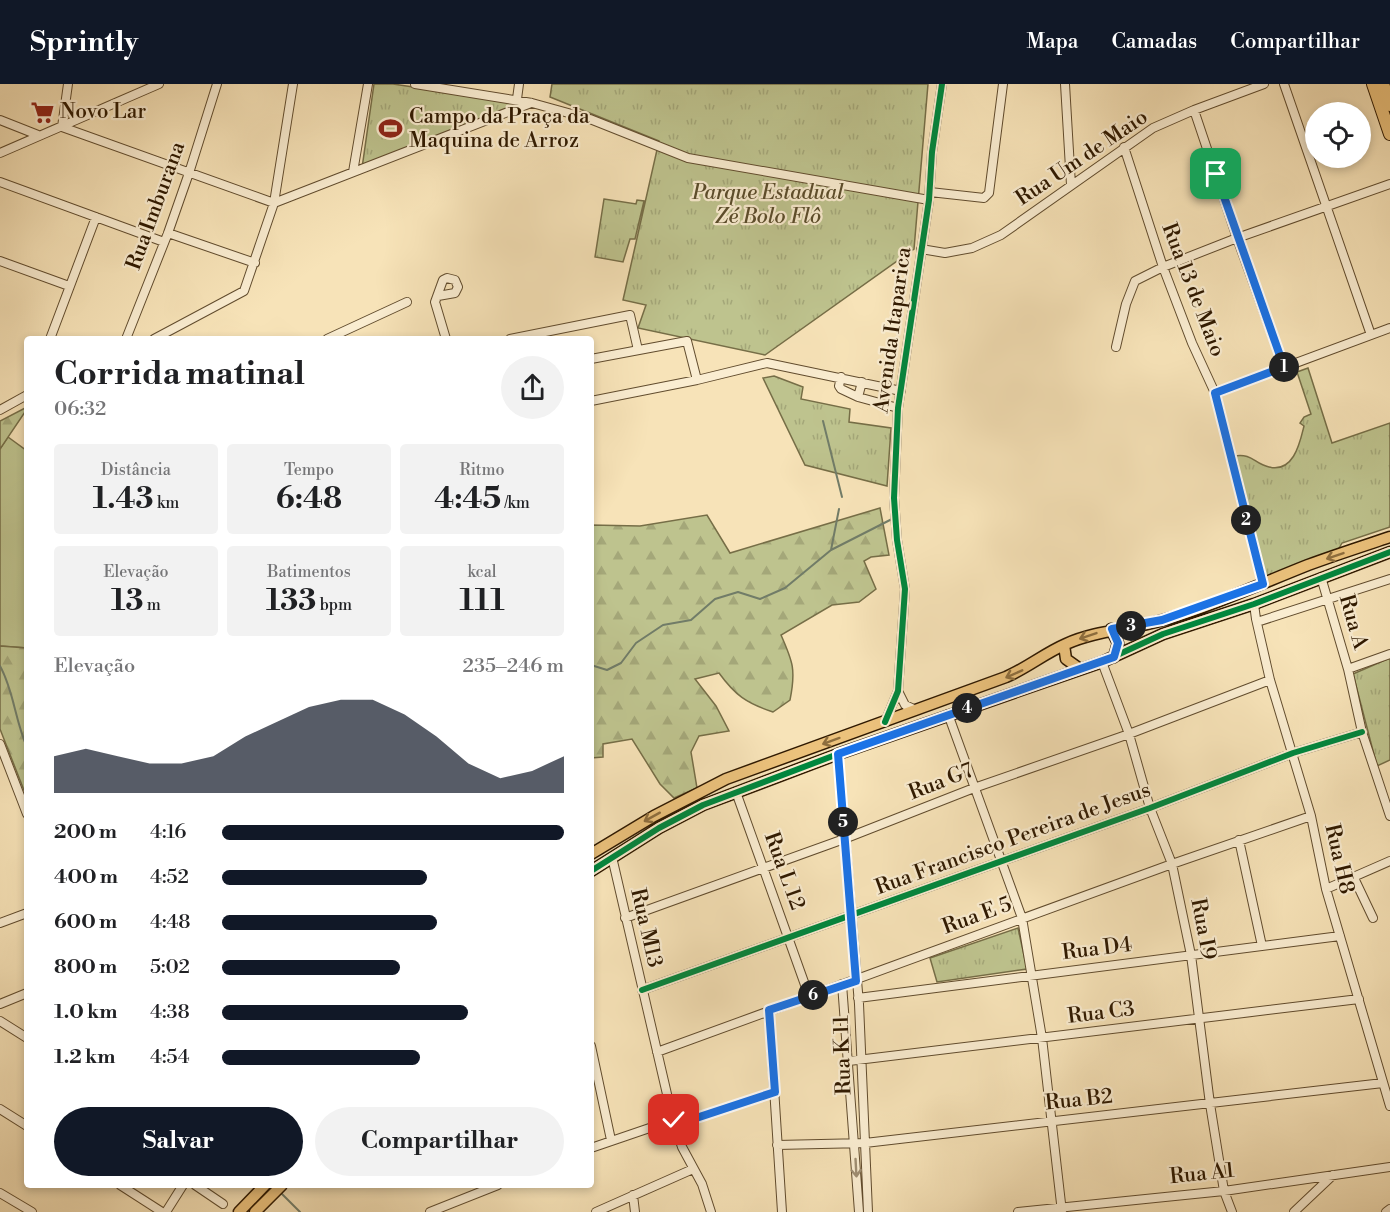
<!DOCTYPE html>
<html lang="pt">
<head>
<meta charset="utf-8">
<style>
  body { margin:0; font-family:"Libre Bodoni",serif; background:#f2f2f2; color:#202124; height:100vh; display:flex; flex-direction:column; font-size:22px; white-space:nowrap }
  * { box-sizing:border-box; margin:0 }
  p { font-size:20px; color:#757577 }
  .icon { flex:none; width:33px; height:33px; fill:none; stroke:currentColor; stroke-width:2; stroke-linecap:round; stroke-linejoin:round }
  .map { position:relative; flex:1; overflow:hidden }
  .details { position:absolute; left:24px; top:252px; width:570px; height:852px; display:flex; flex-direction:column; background:#fff; border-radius:6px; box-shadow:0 3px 9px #0003 }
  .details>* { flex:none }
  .tools { position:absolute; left:1305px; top:18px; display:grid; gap:12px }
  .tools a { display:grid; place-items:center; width:66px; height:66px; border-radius:50%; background:#fff; box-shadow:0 3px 9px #0003; font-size:30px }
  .pin { position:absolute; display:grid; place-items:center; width:51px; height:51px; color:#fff; margin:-26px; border-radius:12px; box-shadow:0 3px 9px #0006 }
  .km { position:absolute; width:30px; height:30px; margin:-15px; border-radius:50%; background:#222; color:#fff; font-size:16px; line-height:30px; text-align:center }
  .round { display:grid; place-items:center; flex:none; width:63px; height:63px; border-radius:32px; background:#f2f2f2 }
  .overview { display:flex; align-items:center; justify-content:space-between; height:102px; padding:0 30px }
  h1 { font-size:33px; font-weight:700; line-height:45px }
  .stats { display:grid; grid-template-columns:repeat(3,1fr); gap:9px; height:102px; padding:6px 30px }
  .stats div { display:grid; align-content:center; border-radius:6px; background:#f2f2f2; text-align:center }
  .stats b { font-size:30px; font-weight:700 }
  .stats small { font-size:16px; font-weight:400 }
  .stats p { font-size:16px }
  .chart { height:168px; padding:12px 30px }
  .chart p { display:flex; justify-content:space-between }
  .chart svg { width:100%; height:108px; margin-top:6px; fill:#111827; opacity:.7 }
  .primary-button { display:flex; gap:12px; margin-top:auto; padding:12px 30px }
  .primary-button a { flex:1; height:69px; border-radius:36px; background:#111827; color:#fff; font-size:24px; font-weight:700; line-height:69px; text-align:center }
  .primary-button a+a { background:#f2f2f2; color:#202124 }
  ul { padding:0 30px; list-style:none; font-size:20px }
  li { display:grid; grid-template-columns:96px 72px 1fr; align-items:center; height:45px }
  li i { height:15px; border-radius:8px; background:#111827 }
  header { display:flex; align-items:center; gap:36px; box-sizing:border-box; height:84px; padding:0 30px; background:#111827; color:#fff }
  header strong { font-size:28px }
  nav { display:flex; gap:33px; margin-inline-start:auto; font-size:21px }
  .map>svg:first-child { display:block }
  .grass { fill:#bec38e; stroke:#766e47; stroke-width:1.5 }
  .forest { fill:url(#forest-firs); stroke:#766e47; stroke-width:1.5 }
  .park { fill:url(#park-tufts); stroke:#766e47; stroke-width:1.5 }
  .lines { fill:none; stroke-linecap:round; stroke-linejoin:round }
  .stream { stroke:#717c68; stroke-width:2 }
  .minor-casing { stroke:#614c2e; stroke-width:10 }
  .major-casing { stroke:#2f1900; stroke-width:13 }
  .highway-casing { stroke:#2f1900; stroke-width:14 }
  .minor { stroke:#faedd1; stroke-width:8 }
  .major { stroke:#ecc27c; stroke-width:10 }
  .highway { stroke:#ecc27c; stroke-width:12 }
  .cycleway-casing { stroke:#faedd1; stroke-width:10 }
  .cycleway { stroke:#00873e; stroke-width:6 }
  .oneway { stroke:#8e6e3e }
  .oneway2 { stroke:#9f8e73 }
  .route-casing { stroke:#fff; stroke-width:12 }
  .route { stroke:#1a73e8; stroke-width:8 }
  .labels { text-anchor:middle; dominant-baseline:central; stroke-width:4.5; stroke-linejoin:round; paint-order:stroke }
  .poi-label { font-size:21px; fill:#2f1900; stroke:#faedd1; text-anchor:start }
  .street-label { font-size:21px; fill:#2f1900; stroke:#faedd1 }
  .park-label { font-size:21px; font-style:italic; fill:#5a4c2b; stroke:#faedd1 }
</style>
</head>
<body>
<header>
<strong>Sprintly</strong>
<nav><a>Mapa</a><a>Camadas</a><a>Compartilhar</a></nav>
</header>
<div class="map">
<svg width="1390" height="1128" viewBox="0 0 1390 1128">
  <defs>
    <pattern id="forest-firs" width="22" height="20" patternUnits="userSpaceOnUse" patternTransform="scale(1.5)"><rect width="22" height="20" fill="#bec38e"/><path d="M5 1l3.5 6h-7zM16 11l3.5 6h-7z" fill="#a4a779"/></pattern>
    <pattern id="park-tufts" width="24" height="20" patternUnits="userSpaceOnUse" patternTransform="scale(1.5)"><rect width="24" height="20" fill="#bec38e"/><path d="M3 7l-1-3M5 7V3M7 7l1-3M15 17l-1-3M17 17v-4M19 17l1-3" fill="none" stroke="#a4a779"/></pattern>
  </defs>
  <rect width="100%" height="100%" fill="#f7e3b8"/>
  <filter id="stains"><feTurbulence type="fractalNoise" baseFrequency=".00333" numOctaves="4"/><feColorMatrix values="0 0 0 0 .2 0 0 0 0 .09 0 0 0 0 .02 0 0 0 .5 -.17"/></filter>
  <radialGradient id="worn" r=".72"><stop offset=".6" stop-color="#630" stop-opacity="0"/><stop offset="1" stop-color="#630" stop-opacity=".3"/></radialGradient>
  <path class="grass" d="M8 353 27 367V564L0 562V365Z"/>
  <path class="forest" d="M27 323V325L0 365V337Z
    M880 424 889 471 871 473 864 477 876 505 859 518 832 521 781 551C793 578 796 586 790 616L773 628C746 619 735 611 719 589L695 595 716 622 729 647 699 652 691 668 697 704 674 714 660 700 632 655 603 660V673L591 674V441L640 442 707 431 730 469Z
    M0 562 27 564V714L0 645Z"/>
  <path class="park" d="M374 0H393L520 19 362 84Z
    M552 0H928L914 165 765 271 638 244 646 221 623 216 659 57 550 13Z
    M604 115 636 120 637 116 644 117 635 155H630L623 178 595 173Z
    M1308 284 1332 359 1390 339V443L1342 459 1338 466 1265 493 1234 372C1253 369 1254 380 1269 383 1294 389 1300 358 1304 342L1300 339 1304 333 1311 330 1297 288Z
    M774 292 803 303 801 315 850 325 849 338 891 344 887 402 805 381 763 294Z
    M1390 574V676L1377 682 1353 590Z
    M1018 844 1027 885 937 898 930 874Z"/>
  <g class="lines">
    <path class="stream" d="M823 337 842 413
      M831 466 839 425
      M591 581 607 586 621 579 636 559 663 541 691 536 715 515 738 508 760 515 785 504 831 466 892 435
      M0 582C14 607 15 637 27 663
      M281 1109 300 1128"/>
    <defs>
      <path id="minor" d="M68 0 62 43 274 119
        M415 0 532 19 590 35 688 74 929 116
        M1065 0 1071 101
        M1284 0 1371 251
        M517 15 519 0
        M1194 26 1237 154 1284 283
        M0 36 38 51
        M1124 63 1163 183 1192 259 1215 309 1263 500
        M0 69 159 0
        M353 88 368 0
        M0 98 164 158
        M930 108 984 114 989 109 1003 0
        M274 119 531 19
        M168 149 255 179
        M921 165 945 169 972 164 1001 151 1153 44 1194 26 1264 0
        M0 177 69 202
        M438 212 455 209 458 203 455 196 447 194 443 196 435 218 446 255
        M50 255 96 133
        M126 255 168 149 189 89 217 0
        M154 255 244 207 274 119 293 0
        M327 255 407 218
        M510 255 630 231 638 266
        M1116 263 1126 220 1135 197 1163 183 1237 154 1390 100
        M591 275 687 257 697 296
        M841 293 839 302 841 305 858 313
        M862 298 858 313 898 324
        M1215 309 1390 244
        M591 317 697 296 767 279 901 307
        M0 326 27 311
        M1321 493 1348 585 1362 648 1390 732
        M1254 520 1256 535 1270 596 1311 732 1326 805 1390 1022
        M1257 538 1390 495
        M1102 578 1129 650 1150 724 1172 780 1191 871 1210 1020 1224 1107 1232 1128
        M1348 585 1390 570
        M898 607 905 621 916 626
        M948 630 1022 834 1042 954 1062 1128
        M885 638 898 607 905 505 897 456 894 414 898 324 929 116 932 68 942 0
        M0 660 27 730
        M838 670 859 920 868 1128
        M736 708 809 912
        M1239 756 1262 862
        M612 773 673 1036 682 1063 702 1100 711 1128
        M1354 794 1373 834
        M1326 805 1390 777
        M625 834 844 755 974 704 1129 650 1270 596
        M0 839 27 829
        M842 900 859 1128
        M642 906 1150 724 1293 669 1362 648
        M858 914 1340 852
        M0 920 27 909
        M769 926 782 1128
        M0 937 27 954
        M591 962 611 1056
        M657 968 1172 780 1311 732
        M849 977 1359 915
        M0 1025 27 1042
        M675 1041 775 1008
        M777 1061 865 1059 1383 999
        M591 1064 673 1036
        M120 1101 162 1128
        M195 1101 223 1120
        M0 1109 32 1128
        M633 1111 635 1128
        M166 1128 183 1101
        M430 1128 498 1101
        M596 1128 693 1085
        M1018 1128 1224 1107 1390 1083
        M1294 1128 1333 1091
        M1386 1128 1390 1125"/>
      <path id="major" d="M1111 545 1118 559 1114 573
        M1064 561 1066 575 1080 585
        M591 770 654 732 726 695 1006 593C1027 584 1045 569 1066 560 1097 546 1130 546 1163 536 1212 522 1260 500 1308 481 1335 471 1363 462 1390 453
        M591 787 659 744 703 721 838 670 1102 578 1163 550 1254 520 1390 468
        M239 1128 265 1101
        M255 1128 282 1101"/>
      <path id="highway" d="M1373 0 1390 50
        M1383 0 1390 21"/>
    </defs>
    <use href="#minor" class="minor-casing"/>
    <use href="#major" class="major-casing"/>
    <use href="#highway" class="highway-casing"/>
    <use href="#minor" class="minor"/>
    <use href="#major" class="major"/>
    <use href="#highway" class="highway"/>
    <defs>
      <path id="cycleway" d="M885 638 898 607 905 505 897 456 894 414 898 324 929 116 932 68 942 0
        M591 787 659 744 703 721 838 670 1102 578 1163 550 1254 520 1390 468
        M642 906 1150 724 1293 669 1362 648"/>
    </defs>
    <use href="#cycleway" class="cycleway-casing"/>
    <use href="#cycleway" class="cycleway"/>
  </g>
  <defs><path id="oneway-shaft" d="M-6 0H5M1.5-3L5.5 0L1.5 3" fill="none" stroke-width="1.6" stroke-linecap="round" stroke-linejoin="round" transform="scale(1.5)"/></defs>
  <g class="oneway">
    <use href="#oneway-shaft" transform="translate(1335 472) rotate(161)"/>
    <use href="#oneway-shaft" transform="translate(1088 552) rotate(161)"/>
    <use href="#oneway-shaft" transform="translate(1014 590) rotate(156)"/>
    <use href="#oneway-shaft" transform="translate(831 657) rotate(160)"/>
    <use href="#oneway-shaft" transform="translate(652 733) rotate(151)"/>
  </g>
  <use class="oneway2" href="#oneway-shaft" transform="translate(856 1084) rotate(87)"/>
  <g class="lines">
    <defs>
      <path id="route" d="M674 1036 675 1041 775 1008 769 926 856 897 838 670 1114 573 1118 559 1112 545 1162 536 1263 500 1215 309 1284 283 1216 90"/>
    </defs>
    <use href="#route" class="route-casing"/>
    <use href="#route" class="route"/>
  </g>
  <defs>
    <symbol id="supermarket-bare" viewBox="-9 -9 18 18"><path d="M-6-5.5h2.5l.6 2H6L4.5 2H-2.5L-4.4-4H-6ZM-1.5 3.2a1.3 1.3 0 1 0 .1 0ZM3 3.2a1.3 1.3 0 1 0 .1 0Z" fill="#8f2418" stroke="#faedd1" stroke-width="2.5" paint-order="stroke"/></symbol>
    <symbol id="stadium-bare" viewBox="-9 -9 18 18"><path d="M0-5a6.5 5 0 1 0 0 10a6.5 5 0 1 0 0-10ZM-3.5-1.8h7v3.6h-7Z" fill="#8f2418" stroke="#faedd1" stroke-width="2.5" paint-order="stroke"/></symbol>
  </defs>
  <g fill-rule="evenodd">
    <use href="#supermarket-bare" x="26" y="12" width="33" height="33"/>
    <use href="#stadium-bare" x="374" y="28" width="33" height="33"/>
  </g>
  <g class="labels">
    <g class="poi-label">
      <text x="60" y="28">Novo Lar</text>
      <text x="409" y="33">Campo da Praça da<tspan x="409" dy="24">Maquina de Arroz</tspan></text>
    </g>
    <g class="street-label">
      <text transform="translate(1082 74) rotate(-34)">Rua Um de Maio</text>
      <text transform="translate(156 122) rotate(-70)">Rua Imburana</text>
      <text transform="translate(1193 206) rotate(69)">Rua 13 de Maio</text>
      <text transform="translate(893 246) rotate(-82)">Avenida Itaparica</text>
      <text transform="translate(1353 538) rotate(74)">Rua A</text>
      <text transform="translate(941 698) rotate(-21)">Rua G7</text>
      <text transform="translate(1013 755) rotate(-20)">Rua Francisco Pereira de Jesus</text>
      <text transform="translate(1339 775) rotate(77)">Rua H8</text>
      <text transform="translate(784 787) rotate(70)">Rua L 12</text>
      <text transform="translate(977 832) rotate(-20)">Rua E 5</text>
      <text transform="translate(646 844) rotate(77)">Rua M13</text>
      <text transform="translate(1203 845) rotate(79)">Rua I9</text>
      <text transform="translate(1097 865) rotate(-7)">Rua D4</text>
      <text transform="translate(1101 929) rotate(-7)">Rua C3</text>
      <text transform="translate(843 971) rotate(-92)">Rua K 11</text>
      <text transform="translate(1079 1016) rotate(-6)">Rua B2</text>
      <text transform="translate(1202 1090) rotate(-6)">Rua A1</text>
    </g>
    <g class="park-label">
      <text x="768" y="109">Parque Estadual<tspan x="768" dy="24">Zé Bolo Flô</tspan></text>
    </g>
  </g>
  <rect width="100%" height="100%" filter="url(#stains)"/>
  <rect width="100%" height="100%" fill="url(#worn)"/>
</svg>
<div class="tools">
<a><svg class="icon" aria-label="locate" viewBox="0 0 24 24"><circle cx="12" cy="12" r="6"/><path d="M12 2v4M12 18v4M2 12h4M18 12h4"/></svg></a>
</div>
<div class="pin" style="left:1216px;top:90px;background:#1e9e55"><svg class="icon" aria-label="arrive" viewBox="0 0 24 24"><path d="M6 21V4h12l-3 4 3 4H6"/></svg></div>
<div class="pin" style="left:674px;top:1036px;background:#d93025"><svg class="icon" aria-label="check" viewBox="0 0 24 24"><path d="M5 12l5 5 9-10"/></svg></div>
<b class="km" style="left:1284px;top:283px">1</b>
<b class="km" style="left:1246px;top:436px">2</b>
<b class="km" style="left:1131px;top:542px">3</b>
<b class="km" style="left:967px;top:624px">4</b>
<b class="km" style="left:843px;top:738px">5</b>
<b class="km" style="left:813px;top:911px">6</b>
<section class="details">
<div class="overview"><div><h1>Corrida matinal</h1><p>06:32</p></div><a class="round"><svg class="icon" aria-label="share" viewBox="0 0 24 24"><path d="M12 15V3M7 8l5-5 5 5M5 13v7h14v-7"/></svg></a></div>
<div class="stats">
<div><p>Distância</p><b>1.43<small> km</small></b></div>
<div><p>Tempo</p><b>6:48</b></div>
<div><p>Ritmo</p><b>4:45<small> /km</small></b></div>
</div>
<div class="stats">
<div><p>Elevação</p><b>13<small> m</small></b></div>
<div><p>Batimentos</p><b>133<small> bpm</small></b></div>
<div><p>kcal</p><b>111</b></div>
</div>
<div class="chart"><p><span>Elevação</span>235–246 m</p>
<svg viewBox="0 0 160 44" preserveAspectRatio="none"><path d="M0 44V29L10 26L20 29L30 32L40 32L50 29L60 21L70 15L80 9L90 6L100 6L110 12L120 21L130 32L140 38L150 35L160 29V44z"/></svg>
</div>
<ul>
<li><b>200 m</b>4:16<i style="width:100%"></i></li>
<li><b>400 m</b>4:52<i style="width:60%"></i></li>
<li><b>600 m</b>4:48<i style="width:63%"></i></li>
<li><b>800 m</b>5:02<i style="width:52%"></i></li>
<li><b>1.0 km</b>4:38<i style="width:72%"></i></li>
<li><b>1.2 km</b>4:54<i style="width:58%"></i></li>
</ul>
<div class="primary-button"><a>Salvar</a><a>Compartilhar</a></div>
</section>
</div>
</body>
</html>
